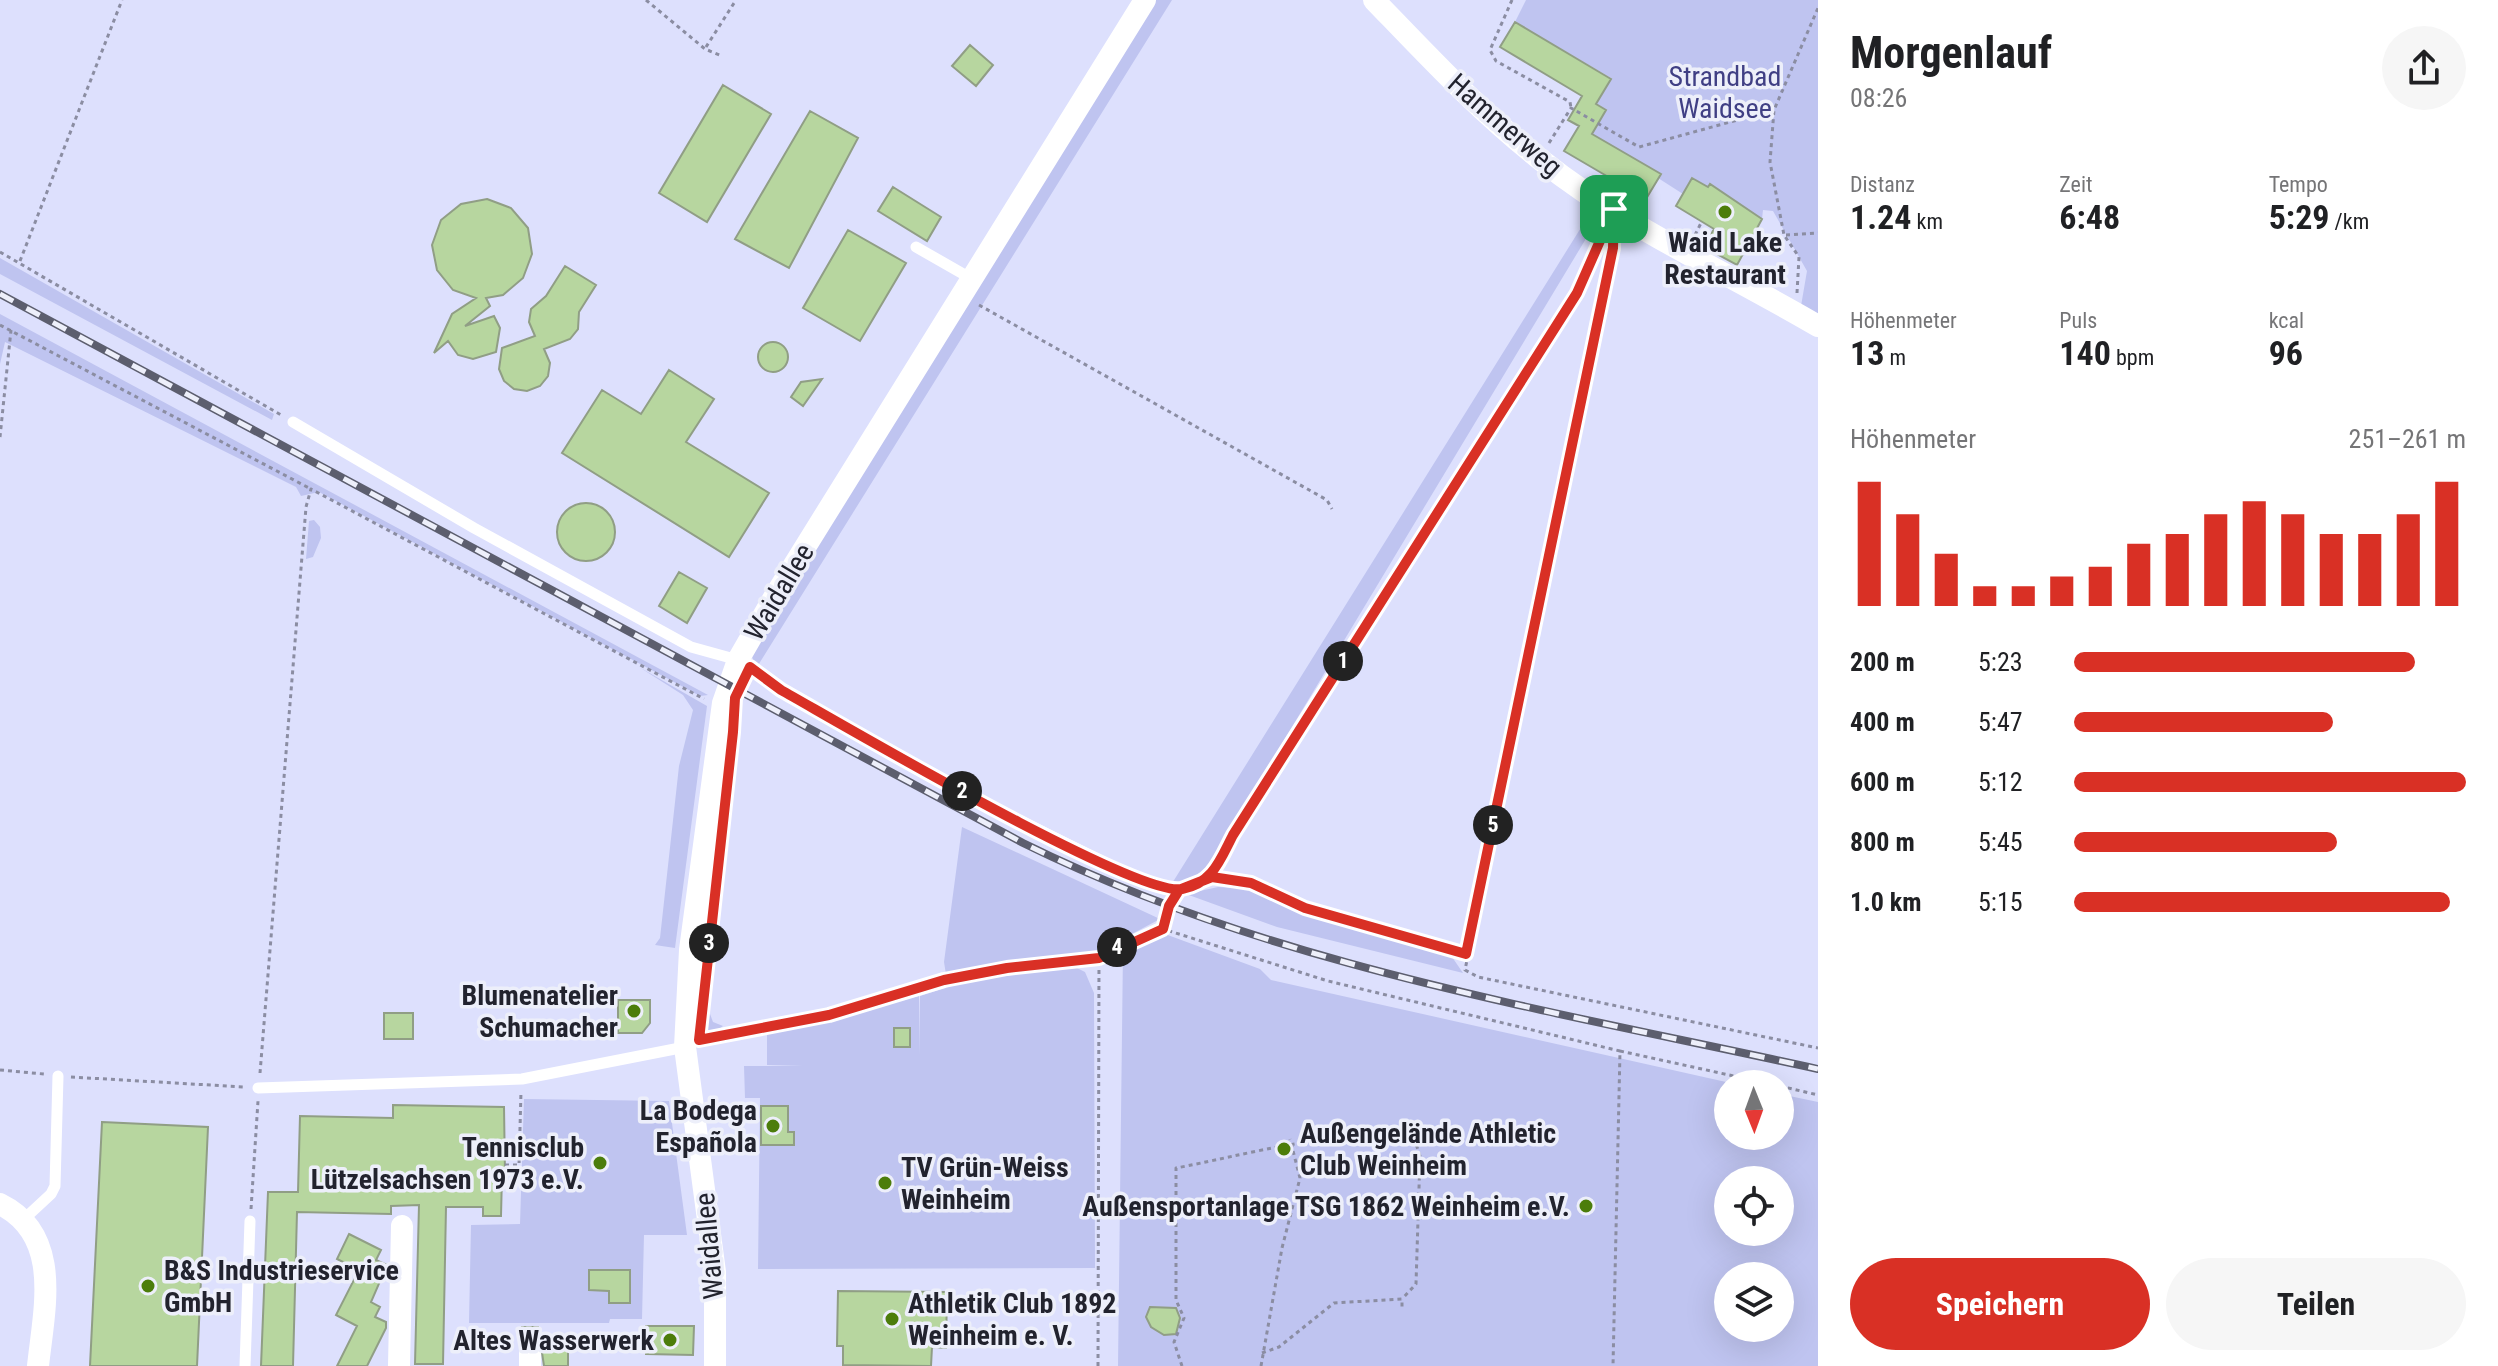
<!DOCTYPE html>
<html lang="de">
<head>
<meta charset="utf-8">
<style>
  body { margin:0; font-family:"Roboto Condensed",sans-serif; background:#f6f6f6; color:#202124; height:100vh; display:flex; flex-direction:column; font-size:30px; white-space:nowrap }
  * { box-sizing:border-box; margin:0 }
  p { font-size:26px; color:#757577 }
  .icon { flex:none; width:44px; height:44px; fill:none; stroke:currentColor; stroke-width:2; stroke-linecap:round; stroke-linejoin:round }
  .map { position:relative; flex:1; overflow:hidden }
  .sheet { display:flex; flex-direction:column; background:#fff; width:680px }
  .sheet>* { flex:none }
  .needle { width:52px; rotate:179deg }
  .tools { position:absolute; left:1714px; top:1070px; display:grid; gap:16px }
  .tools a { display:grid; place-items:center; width:80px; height:80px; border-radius:50%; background:#fff; box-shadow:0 8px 32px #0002; font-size:40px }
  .pin { position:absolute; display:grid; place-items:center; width:68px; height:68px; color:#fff; margin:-34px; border-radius:16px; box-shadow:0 4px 12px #0006 }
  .km { position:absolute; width:40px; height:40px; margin:-20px; border-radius:50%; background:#222; color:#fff; font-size:22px; line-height:40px; text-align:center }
  .round { display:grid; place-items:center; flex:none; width:84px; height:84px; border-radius:42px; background:#f6f6f6 }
  .overview { display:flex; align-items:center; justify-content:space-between; height:136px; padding:0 32px }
  h1 { font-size:44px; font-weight:700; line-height:60px }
  .metrics { display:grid; grid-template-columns:repeat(3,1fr); gap:12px; height:136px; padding:8px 32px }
  .metrics div { display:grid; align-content:center }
  .metrics b { font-size:34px; font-weight:700 }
  .metrics small { font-size:22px; font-weight:400 }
  .metrics p { font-size:22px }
  .chart { height:224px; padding:16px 32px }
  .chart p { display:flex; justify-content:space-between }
  .chart svg { width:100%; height:144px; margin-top:8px; stroke:#d93025; stroke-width:6 }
  .button { display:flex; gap:16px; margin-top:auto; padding:16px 32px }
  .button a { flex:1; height:92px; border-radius:48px; background:#d93025; color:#fff; font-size:32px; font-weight:700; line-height:92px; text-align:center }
  .button a+a { background:#f6f6f6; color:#202124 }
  ul { padding:0 32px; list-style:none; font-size:26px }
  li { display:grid; grid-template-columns:128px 96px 1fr; align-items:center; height:60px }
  li i { height:20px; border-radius:10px; background:#d93025 }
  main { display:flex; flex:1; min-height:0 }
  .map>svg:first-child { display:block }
  .green { fill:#bfc4f0; fill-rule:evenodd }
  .building { fill:#b7d69f; stroke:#909e85; stroke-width:2 }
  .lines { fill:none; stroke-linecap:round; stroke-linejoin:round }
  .path { stroke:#8b8da2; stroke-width:3; stroke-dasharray:4 4; stroke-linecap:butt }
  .lane { stroke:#fff; stroke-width:11 }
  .street { stroke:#fff; stroke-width:22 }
  .rail-casing { stroke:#5c5e6e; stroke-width:8 }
  .rail { stroke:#edeffa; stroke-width:5; stroke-dasharray:15; stroke-linecap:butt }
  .route-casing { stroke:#fff; stroke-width:16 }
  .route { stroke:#d93025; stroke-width:10 }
  .poi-dot { fill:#4c7d0b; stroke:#edeffa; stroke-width:3 }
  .labels { text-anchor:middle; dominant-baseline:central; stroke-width:7; stroke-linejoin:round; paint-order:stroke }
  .park-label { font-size:28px; fill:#403f84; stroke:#edeffa }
  .street-label { font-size:28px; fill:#22232e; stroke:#edeffa }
  .poi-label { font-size:28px; font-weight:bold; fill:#22232e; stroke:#edeffa; text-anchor:end }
</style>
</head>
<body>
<main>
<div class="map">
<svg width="1818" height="1366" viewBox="0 0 1818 1366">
  <rect width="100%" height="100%" fill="#dde0fd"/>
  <path class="green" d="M1152 0H1172L757 667 749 651Z
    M1526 0H1818V315L1801 306 1807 271 1773 211 1763 210 1762 219 1711 184 1708 187 1693 178 1683 194 1658 178 1660 174 1592 134 1606 111 1596 104 1611 78 1515 22Z
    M1583 207 1592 211 1596 222 1207 868 1189 882 1171 885 1587 218Z
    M0 258 274 414 272 420 0 274Z
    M0 314 708 695 700 696 319 492 301 496 296 487 5 342 0 364Z
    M314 520 320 527 321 538 313 557 306 559 309 521Z
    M639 667 707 706 675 948 655 945 660 938 679 766 693 710 683 695Z
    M725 729 730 731 693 1012Z
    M962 827 1160 919 1100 951 1070 959 1075 967 1085 972 1094 993 1095 1268 758 1269 760 1098H745L744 1066H803L767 1065V1033L919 996V1056L920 996 948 987 944 962Z
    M1218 887 1254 889 1306 913 1450 954 1463 973 1277 927 1186 894Z
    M1165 934 1260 969 1271 980 1735 1084H1728V1136H1780V1094L1818 1102V1366H1118L1123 950ZM1728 1180H1780V1232H1728ZM1728 1276H1780V1328H1728Z
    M706 1003 713 1022 723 1026 717 1031H702Z
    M524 1099 669 1101 687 1235H644L642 1319H610L609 1323H469L471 1225 520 1224Z"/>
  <path class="building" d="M1515 22 1611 79 1596 104 1606 110 1592 134 1661 174 1646 199 1564 151 1579 126 1568 120 1582 96 1500 47Z
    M970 45 993 65 976 86 952 66Z
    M723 85 771 114 707 222 659 193Z
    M810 111 858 138 789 268 735 239Z
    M1692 178 1708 187 1710 184 1762 219 1737 265 1704 247 1714 229 1676 206Z
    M893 187 941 217 927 241 878 211Z
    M487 199 511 208 528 228 532 254 523 278 503 295 486 298 490 306 465 326 494 316 500 328 496 352 473 359 458 355 448 341 434 353 452 314 476 298 453 290 437 270 432 245 441 220 461 204Z
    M848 230 906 263 860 341 803 308Z
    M565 266 596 285 579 312 578 329 570 339 544 349 550 363 548 376 540 386 527 391 514 389 504 381 499 369 502 348 535 336 529 322 531 309 546 296Z
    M758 357a15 15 0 1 1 30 0a15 15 0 1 1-30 0Z
    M669 370 714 399 686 442 769 493 729 557 562 453 602 390 641 414Z
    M822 379 803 406 791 397 801 382Z
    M557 532a29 29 0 1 1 58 0a29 29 0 1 1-58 0Z
    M679 572 707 588 687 623 659 606Z
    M618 1000H650V1023L642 1033H618Z
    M384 1013H413V1039H384Z
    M894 1028H910V1047H894Z
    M393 1105 504 1107 505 1174 502 1175 501 1216H483V1207H446L443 1364H415L419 1205 391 1206V1214L297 1212 293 1366H261L268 1192H298L300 1116 393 1118Z
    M761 1106H788V1132H794V1145H761Z
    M102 1122 208 1127 197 1366H90Z
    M349 1234 381 1250 376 1260 387 1265 371 1302 380 1307 375 1317 386 1322V1328L367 1366H337L357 1326 336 1315 359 1270 337 1259Z
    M589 1270H630V1303H609V1291L589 1290Z
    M838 1291 947 1292 946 1348 932 1347 931 1366 843 1365V1346H837Z
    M1150 1307 1176 1308 1180 1318 1176 1334 1164 1335 1151 1327 1146 1317Z
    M646 1326H694L693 1355 646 1354Z
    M522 1327H538V1343L529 1340 522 1343Z
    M541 1346H568V1366H544Z"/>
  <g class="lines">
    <path class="path" d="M646 0 705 49 722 56
      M1512 0 1490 50 1496 61 1570 102 1571 108
      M706 47 736 0
      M1549 143 1571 108 1639 147 1774 110
      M1695 235 1702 221
      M1786 235 1818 233
      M1613 249 1465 970 1478 977 1818 1048
      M0 252 281 415
      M20 261 122 0
      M1797 293 1799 257 1784 235 1770 162 1774 110 1818 8
      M979 305 1327 500 1332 509
      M0 325 311 489
      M0 437 11 330
      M1227 878 1251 883 1305 908 1466 954
      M1163 929 1171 903
      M704 1039 829 1015 944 980 1007 968 1099 958 1163 929 1328 981 1620 1051 1613 1366
      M1620 1051 1770 1084
      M0 1070 44 1074
      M260 1073 306 507 311 489 704 699
      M71 1077 244 1087
      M1780 1086 1818 1095
      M505 1165H519L521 1091
      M251 1209 258 1101
      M1262 1353 1279 1347 1334 1303 1402 1299V1310
      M1098 1366 1099 958
      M1182 1366 1174 1342 1184 1318 1176 1300V1168C1233 1158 1366 1120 1416 1144L1420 1156 1416 1284 1402 1299
      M1261 1366 1282 1248 1300 1178 1290 1139"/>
    <path class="lane" d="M916 247 972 279
      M293 422 474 528 691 647 738 660 781 690 956 789 1148 884 1179 890 1212 877 1233 835 1577 293 1613 209
      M258 1088 522 1079 685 1047
      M23 1220 51 1194 55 1186 58 1076
      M245 1366 250 1221"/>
    <path class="street" d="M1374 0C1428 56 1480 112 1541 160 1625 227 1726 272 1818 326
      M0 1204C63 1235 44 1309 38 1366
      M399 1366 402 1226
      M530 1366V1354
      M715 1366V1272L685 1047 690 950 723 703 738 660 776 594 1145 0"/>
    <defs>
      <path id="rail" d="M0 294 1023 843C1272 966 1549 1010 1818 1069"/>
    </defs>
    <use href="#rail" class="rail-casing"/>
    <use href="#rail" class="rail"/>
  </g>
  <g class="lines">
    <defs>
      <path id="route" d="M1614 209 1577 293 1233 835C1220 860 1213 883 1182 889 1135 897 840 723 781 690L750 667 735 698 733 732 699 1040 829 1015 944 980 1007 968 1099 958 1163 929 1169 906 1179 890 1212 877 1251 883 1305 908 1466 954 1613 248 1614 209"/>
    </defs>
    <use href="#route" class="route-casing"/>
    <use href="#route" class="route"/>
  </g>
  <g class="poi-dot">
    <circle cx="1725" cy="212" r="8"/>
    <circle cx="634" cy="1011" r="8"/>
    <circle cx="773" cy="1126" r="8"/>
    <circle cx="1284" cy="1149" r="8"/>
    <circle cx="600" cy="1163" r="8"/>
    <circle cx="885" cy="1183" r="8"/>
    <circle cx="1586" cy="1206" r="8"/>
    <circle cx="148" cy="1286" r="8"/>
    <circle cx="892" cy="1319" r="8"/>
    <circle cx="670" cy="1340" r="8"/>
  </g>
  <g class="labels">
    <g class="park-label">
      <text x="1725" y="76">Strandbad<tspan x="1725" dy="32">Waidsee</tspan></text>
    </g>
    <g class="street-label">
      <text transform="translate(1505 125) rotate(41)">Hammerweg</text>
      <text transform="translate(779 592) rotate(-59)">Waidallee</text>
      <text transform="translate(709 1246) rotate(-95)">Waidallee</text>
    </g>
    <g class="poi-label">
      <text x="1725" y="242" text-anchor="middle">Waid Lake<tspan x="1725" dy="32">Restaurant</tspan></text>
      <text x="618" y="995">Blumenatelier<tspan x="618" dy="32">Schumacher</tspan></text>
      <text x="757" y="1110">La Bodega<tspan x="757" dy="32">Española</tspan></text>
      <text x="1300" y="1133" text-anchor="start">Außengelände Athletic<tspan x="1300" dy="32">Club Weinheim</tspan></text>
      <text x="584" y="1147">Tennisclub<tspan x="584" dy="32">Lützelsachsen 1973 e.V.</tspan></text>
      <text x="901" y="1167" text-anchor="start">TV Grün-Weiss<tspan x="901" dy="32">Weinheim</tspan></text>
      <text x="1570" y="1206">Außensportanlage TSG 1862 Weinheim e.V.</text>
      <text x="164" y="1270" text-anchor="start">B&amp;S Industrieservice<tspan x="164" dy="32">GmbH</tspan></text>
      <text x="908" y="1303" text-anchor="start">Athletik Club 1892<tspan x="908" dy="32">Weinheim e. V.</tspan></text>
      <text x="654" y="1340">Altes Wasserwerk</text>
    </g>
  </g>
</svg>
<div class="tools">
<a><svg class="needle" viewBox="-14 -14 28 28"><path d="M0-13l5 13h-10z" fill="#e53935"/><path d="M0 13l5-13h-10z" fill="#757577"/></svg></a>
<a><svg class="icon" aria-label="locate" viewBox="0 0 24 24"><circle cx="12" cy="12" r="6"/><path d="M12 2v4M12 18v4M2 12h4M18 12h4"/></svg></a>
<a><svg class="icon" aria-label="layers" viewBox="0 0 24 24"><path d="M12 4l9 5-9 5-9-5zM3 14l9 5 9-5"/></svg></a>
</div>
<div class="pin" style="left:1614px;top:209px;background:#1e9e55"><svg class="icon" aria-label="arrive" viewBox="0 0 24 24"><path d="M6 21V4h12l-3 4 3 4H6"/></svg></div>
<b class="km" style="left:1343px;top:661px">1</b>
<b class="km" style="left:962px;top:791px">2</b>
<b class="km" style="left:709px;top:943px">3</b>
<b class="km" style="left:1117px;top:947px">4</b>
<b class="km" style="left:1493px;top:825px">5</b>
</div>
<section class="sheet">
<div class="overview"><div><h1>Morgenlauf</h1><p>08:26</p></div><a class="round"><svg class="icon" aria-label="share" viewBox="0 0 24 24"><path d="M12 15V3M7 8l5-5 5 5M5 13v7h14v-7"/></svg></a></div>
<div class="metrics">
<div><p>Distanz</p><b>1.24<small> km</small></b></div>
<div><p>Zeit</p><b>6:48</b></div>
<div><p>Tempo</p><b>5:29<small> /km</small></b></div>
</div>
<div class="metrics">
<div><p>Höhenmeter</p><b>13<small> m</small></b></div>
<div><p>Puls</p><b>140<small> bpm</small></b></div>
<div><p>kcal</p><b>96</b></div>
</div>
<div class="chart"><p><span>Höhenmeter</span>251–261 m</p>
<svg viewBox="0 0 160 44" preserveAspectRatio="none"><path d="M5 44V6M15 44V16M25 44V28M35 44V38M45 44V38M55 44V35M65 44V32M75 44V25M85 44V22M95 44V16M105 44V12M115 44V16M125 44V22M135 44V22M145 44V16M155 44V6"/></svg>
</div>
<ul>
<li><b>200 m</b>5:23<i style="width:87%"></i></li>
<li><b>400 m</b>5:47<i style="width:66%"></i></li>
<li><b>600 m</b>5:12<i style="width:100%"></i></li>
<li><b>800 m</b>5:45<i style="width:67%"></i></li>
<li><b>1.0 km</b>5:15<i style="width:96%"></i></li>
</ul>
<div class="button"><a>Speichern</a><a>Teilen</a></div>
</section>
</main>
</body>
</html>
